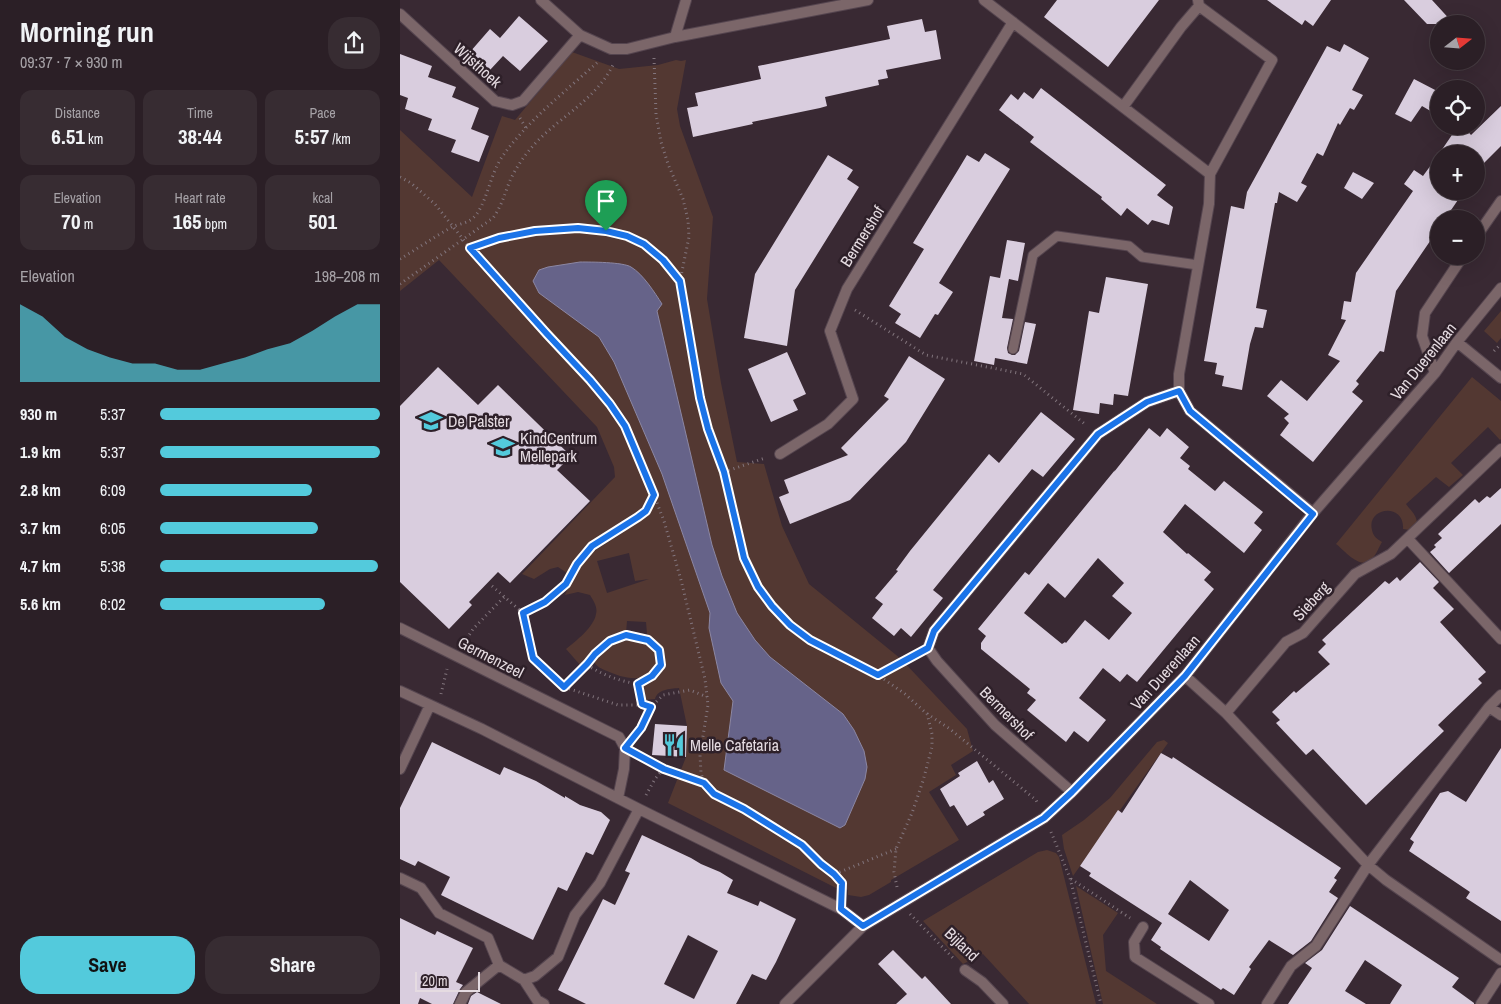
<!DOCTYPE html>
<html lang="en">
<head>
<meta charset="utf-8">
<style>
  body { margin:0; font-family:"Archivo Narrow",sans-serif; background:#372c32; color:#f1f3f6; height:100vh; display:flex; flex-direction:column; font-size:19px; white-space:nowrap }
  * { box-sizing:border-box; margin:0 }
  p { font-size:16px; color:#a6a2a7 }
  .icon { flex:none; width:28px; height:28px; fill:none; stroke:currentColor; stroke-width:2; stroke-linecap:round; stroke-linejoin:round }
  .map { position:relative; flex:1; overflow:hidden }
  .sheet { display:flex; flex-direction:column; background:#2b1f26; width:400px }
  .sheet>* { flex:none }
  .needle { width:32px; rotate:73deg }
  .tools { position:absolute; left:1030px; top:15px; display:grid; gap:10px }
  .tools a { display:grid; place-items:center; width:55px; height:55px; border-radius:50%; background:#2b1f26; box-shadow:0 5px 20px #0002,0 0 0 1px #473d43; font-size:25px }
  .scale { position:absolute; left:15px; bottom:12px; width:65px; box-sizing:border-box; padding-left:5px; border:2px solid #e5dbe1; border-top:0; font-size:14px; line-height:18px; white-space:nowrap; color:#e5dbe1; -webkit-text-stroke:4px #2e2029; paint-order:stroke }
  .pin { position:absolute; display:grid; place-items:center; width:42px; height:42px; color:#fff; margin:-51px -21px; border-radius:50% 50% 50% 0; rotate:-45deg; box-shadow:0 0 5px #0007 }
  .pin .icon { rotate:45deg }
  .round { display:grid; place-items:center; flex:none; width:52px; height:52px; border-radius:20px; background:#372c32 }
  .head { display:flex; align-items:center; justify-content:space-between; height:85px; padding:0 20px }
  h1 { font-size:28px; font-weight:700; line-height:38px }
  .stats { display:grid; grid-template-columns:repeat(3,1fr); gap:8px; height:85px; padding:5px 20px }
  .stats div { display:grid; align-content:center; border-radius:12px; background:#372c32; text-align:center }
  .stats b { font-size:21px; font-weight:700 }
  .stats small { font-size:14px; font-weight:400 }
  .stats p { font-size:14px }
  .chart { height:140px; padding:10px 20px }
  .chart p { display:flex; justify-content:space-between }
  .chart svg { width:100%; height:90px; margin-top:5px; fill:#53cadc; opacity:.7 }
  .primary-button { display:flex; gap:10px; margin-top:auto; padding:10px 20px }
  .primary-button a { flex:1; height:58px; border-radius:20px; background:#53cadc; color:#111; font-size:20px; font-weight:700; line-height:58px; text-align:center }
  .primary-button a+a { background:#372c32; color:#f1f3f6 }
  ul { padding:0 20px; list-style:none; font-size:16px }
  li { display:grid; grid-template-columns:80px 60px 1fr; align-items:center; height:38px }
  li i { height:12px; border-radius:6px; background:#53cadc }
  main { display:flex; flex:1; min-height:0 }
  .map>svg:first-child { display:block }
  .green { fill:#533832; fill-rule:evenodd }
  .water { fill:#666389; stroke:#8c87a3 }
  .building { fill:#d9cdde; fill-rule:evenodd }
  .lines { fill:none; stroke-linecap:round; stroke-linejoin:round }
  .lane-casing { stroke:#55454f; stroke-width:11 }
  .street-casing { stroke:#55454f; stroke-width:12 }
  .path { stroke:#82757d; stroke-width:3; stroke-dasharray:1 4; stroke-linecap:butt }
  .lane { stroke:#7b6669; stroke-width:9 }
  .street { stroke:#7b6669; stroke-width:10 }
  .route-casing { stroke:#fff; stroke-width:10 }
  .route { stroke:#1a73e8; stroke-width:6 }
  .labels { text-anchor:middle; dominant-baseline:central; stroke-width:5; stroke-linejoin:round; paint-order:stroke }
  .street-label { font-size:16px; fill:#e5dbe1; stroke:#2e2029 }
  .poi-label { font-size:16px; fill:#e5dbe1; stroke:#2e2029; text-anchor:start }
</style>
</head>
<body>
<main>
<section class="sheet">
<div class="head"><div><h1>Morning run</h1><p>09:37 · 7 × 930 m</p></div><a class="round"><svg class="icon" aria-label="share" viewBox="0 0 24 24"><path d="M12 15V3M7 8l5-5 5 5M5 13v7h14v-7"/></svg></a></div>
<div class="stats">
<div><p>Distance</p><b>6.51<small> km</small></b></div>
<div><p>Time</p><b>38:44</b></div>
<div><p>Pace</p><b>5:57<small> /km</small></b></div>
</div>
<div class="stats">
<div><p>Elevation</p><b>70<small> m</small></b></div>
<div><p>Heart rate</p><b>165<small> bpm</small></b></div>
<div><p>kcal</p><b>501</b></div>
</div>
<div class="chart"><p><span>Elevation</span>198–208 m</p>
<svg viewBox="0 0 160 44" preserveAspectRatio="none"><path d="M0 44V6L10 12L20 22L30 28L40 32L50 35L60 35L70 38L80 38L90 35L100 32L110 28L120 25L130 19L140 12L150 6L160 6V44z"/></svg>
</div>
<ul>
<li><b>930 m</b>5:37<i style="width:100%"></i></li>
<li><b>1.9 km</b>5:37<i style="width:100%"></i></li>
<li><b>2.8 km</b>6:09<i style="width:69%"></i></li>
<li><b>3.7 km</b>6:05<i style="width:72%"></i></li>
<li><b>4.7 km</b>5:38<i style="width:99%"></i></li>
<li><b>5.6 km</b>6:02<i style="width:75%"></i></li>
</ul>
<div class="primary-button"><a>Save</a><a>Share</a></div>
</section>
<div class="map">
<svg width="1101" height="1004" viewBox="0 0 1101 1004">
  <rect width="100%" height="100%" fill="#392933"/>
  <path class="green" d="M172 52 219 69 258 65 276 60 281 61 286 60 277 109 280 126 313 217 307 299 321 383 337 462 364 464 382 526 409 584 501 659 567 729 573 751 551 765 556 775 529 792 559 840 491 880V882L469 895 461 897 448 895V890L439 886 438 889 268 803 286 757 287 726 279 688C269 689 258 689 255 699L244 700 243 687 244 682C250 680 258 676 261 670 268 657 257 642 247 634L246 622 227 621 226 633C202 637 195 647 181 666L166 649C176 641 194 627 196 614 198 607 193 600 190 595L178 592 165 595 172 579 191 553 224 532 222 522 213 530 202 535 191 544 167 573 158 567 150 569 134 579 122 574 215 477 214 467 197 427 39 260 0 291V130L72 197 102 116 115 120ZM229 553 235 581 249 579 207 593 197 561Z
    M1101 311V338L1097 343 1084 331Z
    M1072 377 1101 401V439L1100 440 1088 427 1051 463 1063 475 1049 487 1036 477 1006 504C1011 511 1017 515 1017 524L1010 530 1003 529C1005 502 966 507 972 530 973 536 977 539 982 542 979 547 976 555 972 559 961 571 945 551 936 544Z
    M234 640 247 644 256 653C256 657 257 662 255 665 248 685 222 678 207 671 202 669 197 667 194 662 198 654 208 645 217 642 222 641 229 641 234 640Z
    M764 740 768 743 673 876 664 849 662 835 684 820 710 798 757 742Z
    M647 850 656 853 659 857 696 1004H629L583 954 563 964 523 921 638 852Z
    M676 886 718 913 703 935 706 971 757 1004H703Z"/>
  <path class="water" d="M180 262C191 262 223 262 231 267 243 274 255 293 262 304L257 311 312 545 322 576 337 613 355 640 370 657 443 714 454 730 464 751 467 767 465 779 445 825 440 828 324 770 333 701 321 683 309 628 310 613 262 474 214 362 199 337 139 293 133 281 139 270 148 267Z"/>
  <path class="building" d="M657 0H759L708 67 644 17Z
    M867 0H931L913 26 905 20 902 25Z
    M1004 0H1032L1054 24H1027Z
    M119 16 148 41 120 71 103 56 90 70 70 52 90 29 100 38Z
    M522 19 525 32 536 30 541 59 486 70 488 78 478 80 479 85 425 97 427 106 420 108 352 122 353 124 293 137 287 108 298 106 295 93 361 79 358 66 490 39 487 26Z
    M944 44 969 58 952 90 963 95 954 110 950 108 940 125 938 123 923 156 917 153 901 183 907 186 897 202 879 192 877 203H875L856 308 867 310 863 328 855 327 850 344 842 390 822 386 824 376 815 374 817 363 804 361 831 206 844 209 847 192 927 46 940 52Z
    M0 54 32 66 28 77 56 87 52 97 79 108 71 129 89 136 79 162 51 152 56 140 28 130 32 119 5 109 8 98 0 95Z
    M1014 79 1039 92V116L1022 106 1011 122 995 114Z
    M641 88 766 185 757 195 773 207 769 225 752 220 748 225 727 208 721 216 701 199 702 197 630 142 634 137 599 110 611 94 618 100 624 92 633 99Z
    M1101 106V146L1084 163 1076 158V154H1039L1058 126H1063L1071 135Z
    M585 153 610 169 539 283 553 292 538 315 535 314 520 338 495 323 501 314 489 306 524 249 513 243 558 170 567 155 579 162Z
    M1039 154V191H1064L1045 219H1039V228L996 291 984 352 980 351 956 381 959 384 952 392 963 401 913 462 880 435 889 423 884 418 889 414 867 396 881 380 907 401 940 361 928 355 946 320 941 319 944 301 951 302 956 273 1013 191 1004 184 1014 170 1023 176Z
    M428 155 453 170 447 179 459 187 395 290 387 346 344 338 355 274Z
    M953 172 974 183 962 199 944 188Z
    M607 240 625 243 618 281 609 279 602 318 613 319 607 348 608 353 612 355H615L619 351 625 322 636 324 627 364 595 358 594 365 574 361 590 276 600 278Z
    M706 277 748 284 728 396 714 394 713 405 700 403 699 414 673 410 689 311 699 313Z
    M387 352 406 394 393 400 398 410 371 422 348 369Z
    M509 356 545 379 506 442 450 500 390 524 379 497 389 493 384 480 448 455 441 448 489 399 484 396Z
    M38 367 78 405 98 385 171 456 157 470 190 501 110 583 98 572 69 602 72 605 49 629 0 582V406Z
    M641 412 675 439 643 477 632 469 533 590 543 598 511 637 501 628 494 636 472 618 483 604 475 598 498 571 496 570 510 551 589 454 599 463Z
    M749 428 760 437 767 428 789 447 780 458 790 466 788 469 815 491 824 481 863 512 854 523 862 530 844 553 785 504 763 532 787 554 788 553 811 572 804 580 814 589 737 682 727 674 720 682 703 668 679 698 706 720 688 742 674 731 666 742 627 710 636 700 627 693 630 689 581 649V643L586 636 578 629 625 572 629 575 715 470 714 472ZM698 558 724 583 712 596 732 613 709 640 685 620 666 643 665 642 662 644 624 613 648 583 665 598Z
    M1101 488V524L1049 573 1030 552 1036 547 1034 545 1042 538 1038 534 1075 499 1079 503 1087 496 1090 498Z
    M1020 562 1039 582 1033 588 1054 609 1040 622 1086 672 1078 679 1082 683 1038 725 1044 731 966 805 913 749 906 755 876 723 880 720 872 712 894 691 896 693 930 664 918 652 926 644 922 640 985 581 989 584 997 577 1000 581Z
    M255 724 287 726 286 757 252 755Z
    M32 742 100 775 104 767 136 781 165 798V796L180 805 201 812 210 820 193 855 186 852 167 891 158 887 133 940 41 895 50 877 18 861 15 866 0 859V808Z
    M1101 748V921L1066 898 1070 892 1009 851 1014 842 1010 839 1040 793 1048 791 1066 802Z
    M761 753 772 759 773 757 941 868 934 878 937 880 929 892 938 898 911 941 893 955 869 940 849 967 851 969 834 995 823 988 821 990 760 949 761 947 751 940 762 923 689 876 691 873 680 866 718 810 722 813ZM790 880 829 910 809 941 768 914Z
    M577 761 589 783 593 780 604 799 583 812 585 815 567 826 554 805 550 807 540 789 560 776 558 773Z
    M242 835 291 858 301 864 320 872 333 880 327 893 358 906 360 901 396 919 376 962 366 980 352 974 336 1004H186L158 990 203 899 215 905 230 873 225 871ZM288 935 318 951 294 999 264 984Z
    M950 906 1059 978 1052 987 1074 1003V1004H990L1002 985 965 960 945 991 966 1004H888L912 968 905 963 922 950Z
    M0 918 35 935 37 931 73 948 56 982 63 985 60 989 53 1004H32L20 998 18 1004H0Z
    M493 950 522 979 525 976 551 1004H496L507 994 478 964Z
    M77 992 101 1004H68L71 996Z"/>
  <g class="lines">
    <defs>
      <path id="lane" d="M613 349 633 255 657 236 729 246 742 257 798 265"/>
      <path id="street" d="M141 0 180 35 211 49H227L275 37 468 0
        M584 0 810 174
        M798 0 799 6 872 60 810 174 809 204 779 374V391L790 411 913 513
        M0 14 95 101 112 105 123 101 180 35
        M275 37 286 0
        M723 107 781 27 799 6
        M1076 237 1101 201
        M1057 342 1101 378
        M1035 373 1022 336 1025 313 1063 256
        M380 454 428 424 453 399 430 331 447 289 613 22
        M1008 539 1101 639
        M0 628 219 737 225 748 224 769 218 798
        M785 676 826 713 968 865 986 880 1101 960
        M0 691 82 729 239 809 441 909 463 926
        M1089 707 1101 715
        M826 713 886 642 903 633 955 574 991 554 1101 449
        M0 769 30 705
        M672 792 595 725 537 661 528 648 534 631 698 434 747 402 779 391
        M0 878 21 888 39 913 88 938 99 965 124 980 137 1000 144 1004
        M743 927 734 942 735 957 809 1004
        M565 970 582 982 603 1004
        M124 980 135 976 158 957 175 915 200 883 239 809
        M60 1004 66 992 99 965
        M385 1004 463 926 644 818 672 792 785 676 913 513 1035 373 1057 342 1101 288
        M867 1004 891 966 916 946 968 865 1089 707 1101 695
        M1081 1004 1101 973"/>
    </defs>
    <use href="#lane" class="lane-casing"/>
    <use href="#street" class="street-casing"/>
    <path class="path" d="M254 58 256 114 261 142 268 164 283 199 288 220 289 237 280 281 293 359 308 429 324 472 344 558 358 587 372 607 390 625 410 640 478 675 505 694 526 713 550 729 636 800 638 804
      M120 118 126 128
      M0 177 11 183 35 204 70 248 190 380 225 427 243 467 264 521 281 580 305 679 308 705 300 755 301 773 304 783 314 794 344 809 402 845 421 864 435 874 442 883 441 893
      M70 248C121 232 193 215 242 243 258 252 269 267 280 281
      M0 259C17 249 34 237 52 227 58 224 66 224 73 218 86 207 90 174 102 157 126 122 167 90 199 61
      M0 284 93 218C101 207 104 196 109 183 114 171 123 157 132 147 157 118 195 101 213 65
      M455 310 526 355 623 374 686 425
      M1094 351 1101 344
      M324 472 365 458
      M92 586 123 613 133 658 164 687 218 705H242L251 707
      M123 613 145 602 166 584 177 564 192 546 238 517 246 511 254 496
      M64 643 73 629 104 597
      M187 665C203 675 219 681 238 684L242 705
      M478 675 515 656
      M164 687 187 665 195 654 209 641 226 635 248 639 259 650 261 665 252 676 238 684
      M41 694 47 669
      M235 735 241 728 251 707 263 695 290 690 307 697
      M240 756 263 769
      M246 795 255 779 263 769 304 783
      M651 832 670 878 701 1004
      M435 874 496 849
      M671 879 730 918
      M497 887 494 872 496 849 512 813 523 781 532 747V734L527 713
      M510 914 555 960"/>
    <use href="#lane" class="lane"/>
    <use href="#street" class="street"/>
  </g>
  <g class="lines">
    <defs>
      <path id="route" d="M178 228 206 231 227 236 244 244 263 260 280 281 300 398 308 429 324 472 344 558 358 587 372 606 390 625 410 640 478 675 528 648 534 631 698 434 747 402 779 391 790 411 913 514 785 676 672 792 644 818 463 926 441 909 442 883 434 874 421 864 402 845 344 809 314 794 304 783 264 769 225 748 241 728 251 707 242 704 238 684 252 676 261 665 259 650 248 640 226 635 210 641 195 654 187 664 164 687 133 658 123 613 145 602 166 584 177 564 192 546 238 517 246 511 254 495 225 426 210 404 190 380 147 334 70 248 99 238 135 231Z"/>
    </defs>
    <use href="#route" class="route-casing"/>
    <use href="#route" class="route"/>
  </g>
  <defs>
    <symbol id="school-bare" viewBox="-9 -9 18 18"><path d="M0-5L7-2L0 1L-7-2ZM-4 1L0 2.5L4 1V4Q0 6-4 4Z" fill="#53cadc" stroke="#2e2029" stroke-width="2.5" paint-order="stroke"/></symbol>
    <symbol id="restaurant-bare" viewBox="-9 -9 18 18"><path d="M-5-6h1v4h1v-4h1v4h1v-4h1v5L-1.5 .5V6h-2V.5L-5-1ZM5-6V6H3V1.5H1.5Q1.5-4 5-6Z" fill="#53cadc" stroke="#2e2029" stroke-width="2.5" paint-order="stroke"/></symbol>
  </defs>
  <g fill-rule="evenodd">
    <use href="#school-bare" x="15" y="405" width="32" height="32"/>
    <use href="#school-bare" x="87" y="431" width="32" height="32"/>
    <use href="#restaurant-bare" x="258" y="729" width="32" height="32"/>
  </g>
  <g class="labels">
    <g class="street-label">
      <text transform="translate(78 65) rotate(42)">Wijsthoek</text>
      <text transform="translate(462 236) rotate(-58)">Bermershof</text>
      <text transform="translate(1023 361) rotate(-51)">Van Duerenlaan</text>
      <text transform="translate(911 601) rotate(-48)">Sieberg</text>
      <text transform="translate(91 657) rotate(27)">Germenzeel</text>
      <text transform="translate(765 672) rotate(-48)">Van Duerenlaan</text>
      <text transform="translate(607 713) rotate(45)">Bermershof</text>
      <text transform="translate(562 944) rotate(44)">Bijland</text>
    </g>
    <g class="poi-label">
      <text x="48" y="421">De Palster</text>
      <text x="120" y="438">KindCentrum<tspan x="120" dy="18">Mellepark</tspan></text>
      <text x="290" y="745">Melle Cafetaria</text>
    </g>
  </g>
</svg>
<div class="tools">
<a><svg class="needle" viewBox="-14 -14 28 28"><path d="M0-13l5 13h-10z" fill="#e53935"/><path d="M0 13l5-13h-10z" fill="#a6a2a7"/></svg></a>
<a><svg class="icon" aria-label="locate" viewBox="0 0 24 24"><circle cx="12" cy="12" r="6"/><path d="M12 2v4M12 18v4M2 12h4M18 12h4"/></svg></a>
<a>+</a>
<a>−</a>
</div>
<div class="scale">20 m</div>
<div class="pin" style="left:206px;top:231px;background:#1e9e55"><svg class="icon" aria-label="arrive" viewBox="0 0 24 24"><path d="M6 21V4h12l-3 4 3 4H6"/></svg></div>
</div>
</main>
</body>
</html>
